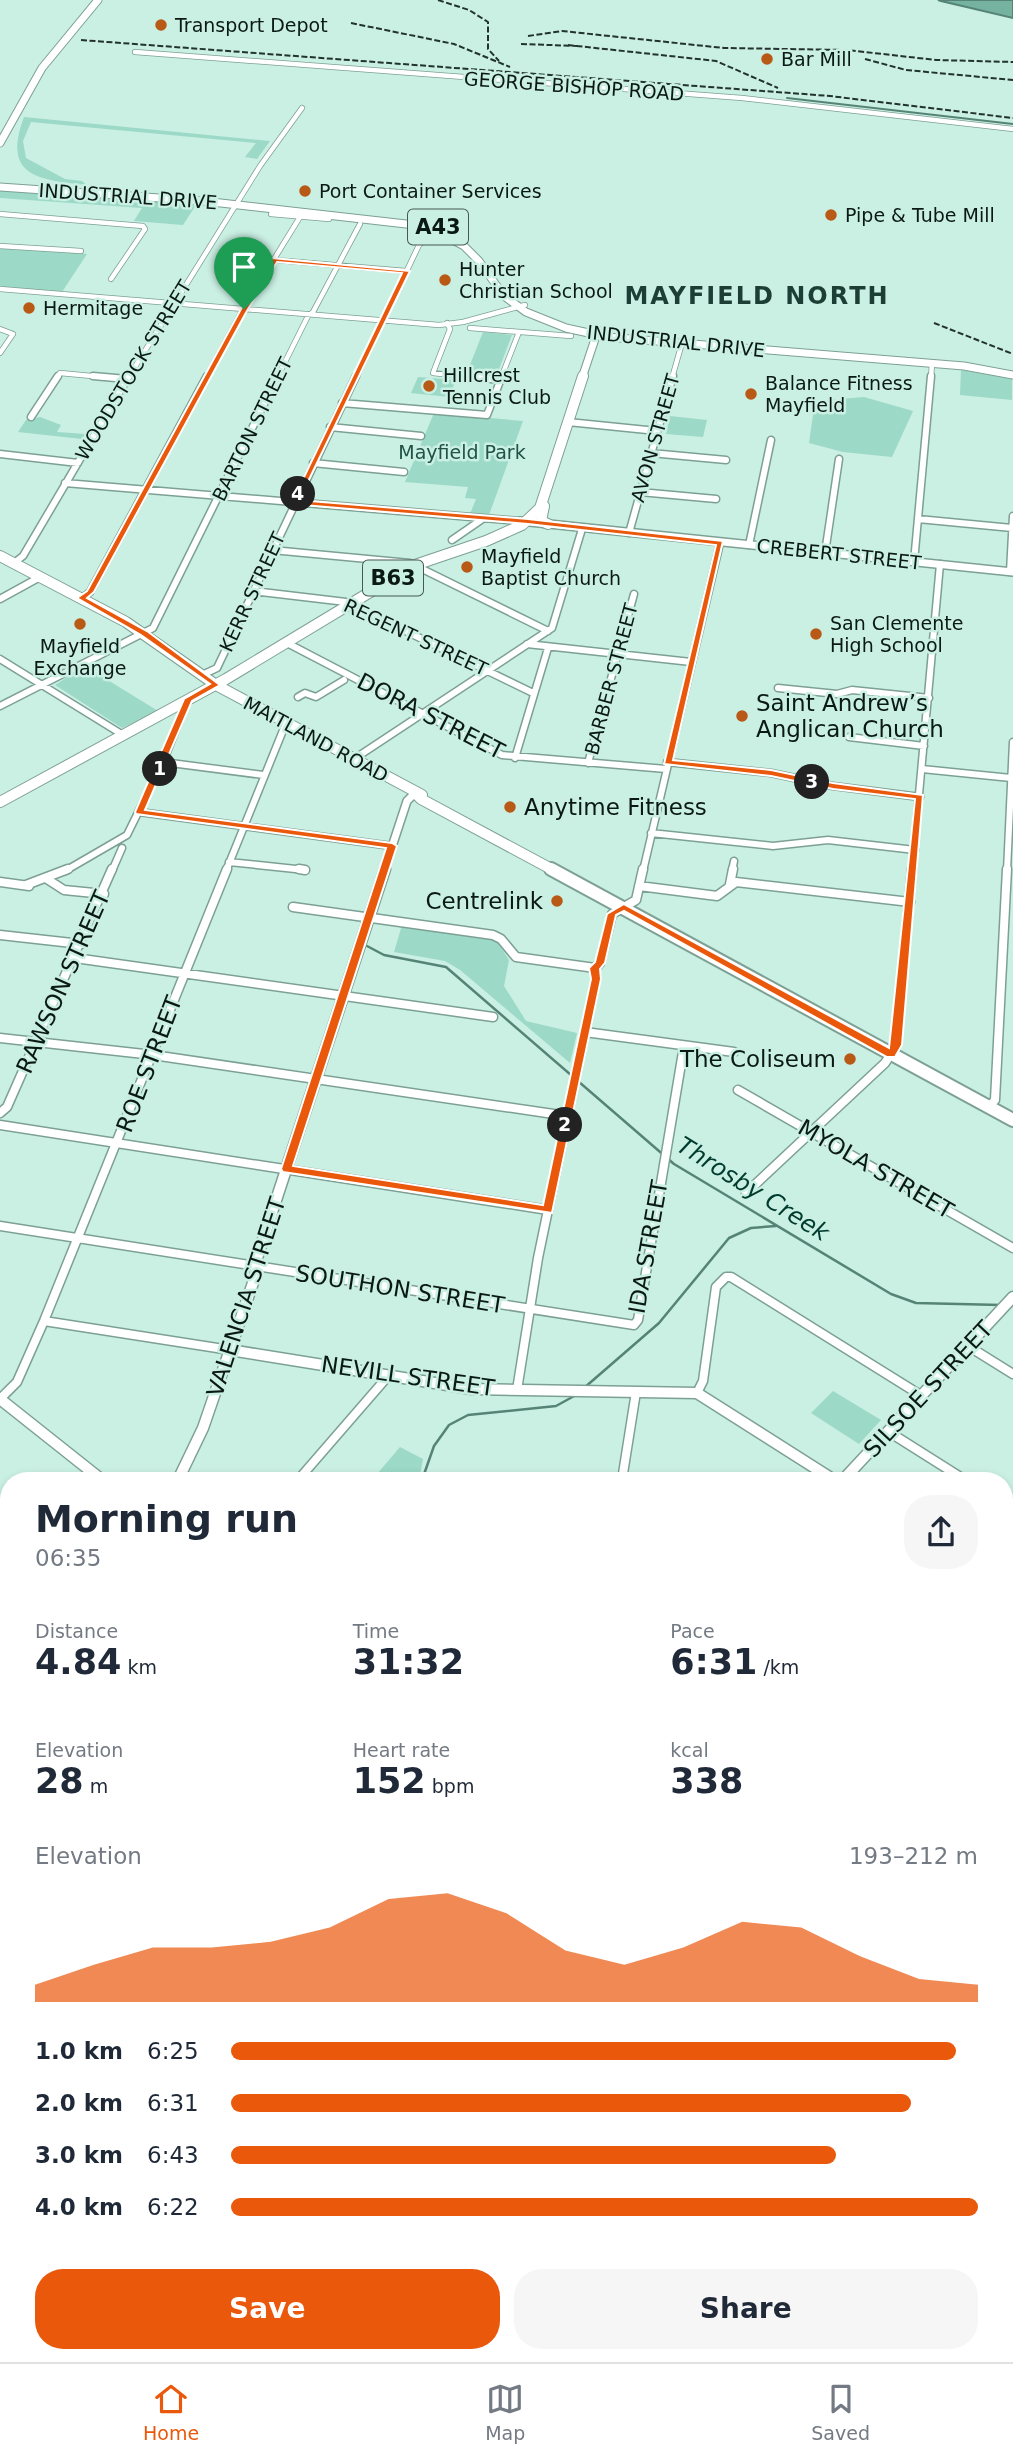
<!DOCTYPE html>
<html lang="en">
<head>
<meta charset="utf-8">
<style>
  body { margin:0; font-family:"DejaVu Sans",sans-serif; background:#f6f6f7; color:#1f2937; height:100vh; display:flex; flex-direction:column; font-size:26px; white-space:nowrap }
  * { box-sizing:border-box; margin:0 }
  p { font-size:23px; color:#747a83 }
  .icon { flex:none; width:38px; height:38px; fill:none; stroke:currentColor; stroke-width:2; stroke-linecap:round; stroke-linejoin:round }
  .map { position:relative; flex:1; overflow:hidden }
  .panel { position:absolute; left:0px; top:1472px; width:1013px; height:891px; display:flex; flex-direction:column; background:#fff; border-radius:28px 28px 0 0; box-shadow:0 4px 10px #0003 }
  .panel>* { flex:none }
  .pin { position:absolute; display:grid; place-items:center; width:60px; height:60px; color:#fff; margin:-72px -30px; border-radius:50% 50% 50% 0; rotate:-45deg; box-shadow:0 0 7px #0007 }
  .pin .icon { rotate:45deg }
  .km { position:absolute; width:35px; height:35px; margin:-18px; border-radius:50%; background:#222; color:#fff; font-size:19px; line-height:35px; text-align:center }
  .round { display:grid; place-items:center; flex:none; width:74px; height:74px; border-radius:28px; background:#f6f6f7 }
  .headline { display:flex; align-items:center; justify-content:space-between; height:119px; padding:0 35px }
  h1 { font-size:38px; font-weight:700; line-height:52px }
  .metrics { display:grid; grid-template-columns:repeat(3,1fr); gap:10px; height:119px; padding:7px 35px }
  .metrics div { display:grid; align-content:center }
  .metrics b { font-size:35px; font-weight:700 }
  .metrics small { font-size:19px; font-weight:400 }
  .metrics p { font-size:19px }
  .chart { height:196px; padding:14px 35px }
  .chart p { display:flex; justify-content:space-between }
  .chart svg { width:100%; height:126px; margin-top:7px; fill:#ea580c; opacity:.7 }
  .action { display:flex; gap:14px; margin-top:auto; padding:14px 35px }
  .action a { flex:1; height:80px; border-radius:28px; background:#ea580c; color:#fff; font-size:28px; font-weight:700; line-height:80px; text-align:center }
  .action a+a { background:#f6f6f7; color:#1f2937 }
  ul { padding:0 35px; list-style:none; font-size:23px }
  li { display:grid; grid-template-columns:112px 84px 1fr; align-items:center; height:52px }
  li i { height:18px; border-radius:9px; background:#ea580c }
  .tabs { display:flex; justify-content:space-around; align-items:center; height:98px; border-top:2px solid #e0e1e3; background:#fff; font-size:19px; color:#747a83 }
  .tabs a { display:grid; justify-items:center; gap:4px }
  .tabs .selected { color:#ea580c }
  .map>svg:first-child { display:block }
  .green { fill:#9cd9c6 }
  .water { fill:#75b29f; stroke:#558476; stroke-width:2 }
  .lines { fill:none; stroke-linecap:round; stroke-linejoin:round }
  .stream-far2 { stroke:#558476; stroke-width:2 }
  .stream-far1 { stroke:#558476; stroke-width:2.5 }
  .stream { stroke:#558476; stroke-width:3.5 }
  .minor-far3-casing { stroke:#7da094; stroke-width:6 }
  .minor-far2-casing { stroke:#7da094; stroke-width:9 }
  .minor-far1-casing { stroke:#7da094; stroke-width:11 }
  .minor-casing { stroke:#7da094; stroke-width:14 }
  .tertiary-far2-casing { stroke:#7da094; stroke-width:10 }
  .tertiary-far1-casing { stroke:#7da094; stroke-width:13 }
  .tertiary-casing { stroke:#7da094; stroke-width:16 }
  .primary-far2-casing { stroke:#7da094; stroke-width:9 }
  .primary-far1-casing { stroke:#7da094; stroke-width:12 }
  .primary-casing { stroke:#7da094; stroke-width:16 }
  .trunk-casing { stroke:#7da094; stroke-width:9 }
  .minor-far3 { stroke:#fff; stroke-width:4.5 }
  .minor-far2 { stroke:#fff; stroke-width:6 }
  .minor-far1 { stroke:#fff; stroke-width:8 }
  .minor { stroke:#fff; stroke-width:10 }
  .tertiary-far2 { stroke:#fff; stroke-width:7 }
  .tertiary-far1 { stroke:#fff; stroke-width:10 }
  .tertiary { stroke:#fff; stroke-width:12 }
  .primary-far2 { stroke:#fff; stroke-width:7 }
  .primary-far1 { stroke:#fff; stroke-width:10 }
  .primary { stroke:#fff; stroke-width:12 }
  .trunk { stroke:#fff; stroke-width:7 }
  .rail-far1 { stroke:#22332e; stroke-width:2; stroke-dasharray:6 2.5; stroke-linecap:butt }
  .rail { stroke:#22332e; stroke-width:3.5; stroke-dasharray:14 7; stroke-linecap:butt }
  .route { fill:#ea580c; stroke:#fff; stroke-width:2; fill-rule:evenodd }
  .poi-dot { fill:#b95916; stroke:#caefe3; stroke-width:2.5 }
  .labels { text-anchor:middle; dominant-baseline:central; stroke-width:5; stroke-linejoin:round; paint-order:stroke }
  .far-poi-label { font-size:19px; fill:#0b1915; stroke:#caefe3; text-anchor:start }
  .far-street-label { font-size:19px; fill:#0b1915; stroke:#caefe3 }
  .far-park-label { font-size:19px; fill:#215346; stroke:#caefe3 }
  .shield { fill:#caefe3; stroke:#445953; stroke-width:2 }
  .shield-label { font-size:21px; font-weight:bold; fill:#0b1915 }
  .poi-label { font-size:23px; fill:#0b1915; stroke:#caefe3; text-anchor:start }
  .street-label { font-size:23px; fill:#0b1915; stroke:#caefe3 }
  .far-district-label { font-size:24px; font-weight:bold; letter-spacing:2px; fill:#1d3e34; stroke:#caefe3 }
  .water-label { font-size:24px; font-style:italic; fill:#013b2e; stroke:#caefe3 }
</style>
</head>
<body>
<div class="map">
<svg width="1013" height="2362" viewBox="0 0 1013 2362">
  <rect width="100%" height="100%" fill="#caefe3"/>
  <path class="green" d="M24 117 270 141 257 159 245 157 256 143 31 122 23 141 26 158 65 179 82 181 87 185C37 180 2 176 24 117Z
    M0 190 196 205 183 225 134 221 142 208 0 198Z
    M0 247 87 254 62 292 0 287Z
    M483 332 512 335 496 377 466 375Z
    M961 370 1012 379V400L960 395Z
    M418 377 456 380 449 397 411 393Z
    M864 397 913 411 892 457 843 452 809 443 815 401Z
    M434 413 523 421 489 515 470 514 476 499 465 498 468 487 405 482Z
    M670 416 707 420 703 437 666 434Z
    M40 417 61 425 57 432 85 434 82 439 18 432 26 420Z
    M85 666 158 711 122 728 55 685Z
    M402 925 497 941 509 960 504 986 526 1021 577 1033 570 1063 460 970 445 961 394 952Z
    M833 1391 881 1420 859 1444 811 1413Z
    M400 1447 423 1459 419 1480H372Z"/>
  <path class="water" d="M938 0H1013V18L941 1Z"/>
  <g class="lines">
    <path class="stream-far2" d="M787 98 1013 124"/>
    <path class="stream-far1" d="M367 946 384 955 446 967 674 1164 891 1294 916 1303 1001 1305
      M584 1388 659 1323 729 1238 751 1228 776 1226
      M422 1480 434 1446 449 1425 468 1415 556 1406 576 1395"/>
    <path class="stream" d="M0 1652 9 1662
      M0 2068 9 2062"/>
    <defs>
      <path id="minor-far3" d="M135 52 742 98 1013 129
        M0 214 143 226 145 229 111 279
        M271 214 329 219
        M0 246 81 251
        M275 260 406 271
        M0 289 439 325 463 322 525 305
        M447 323 450 329 433 373 479 378
        M470 328 571 336
        M0 329 13 334
        M0 353 13 334
        M57 378 60 373 113 378
        M128 378 260 166 302 108
        M206 378 242 311 300 217
        M277 378 308 316 313 312 360 224
        M356 378 419 245 426 239
        M501 378 519 332
        M672 378 682 343
        M931 378 932 363"/>
      <path id="minor-far2" d="M93 376 127 379
        M462 376 501 380
        M342 403 487 415 502 376
        M31 417 58 376
        M568 422 657 431
        M330 427 421 436
        M651 453 726 460
        M0 454 78 463
        M313 463 404 472
        M65 483 519 521
        M640 492 716 499
        M918 519 1012 528
        M629 533 673 376
        M452 540 481 520
        M749 545 771 440
        M272 550 410 563 548 631
        M825 553 839 459
        M914 562 931 376
        M14 563 23 556 129 376
        M1010 572 1013 516
        M253 591 346 602 533 693
        M0 599 40 577
        M81 599 90 592 207 376
        M287 643 502 755 666 769
        M527 644 691 662
        M0 659 123 735
        M202 675 217 668 356 376
        M778 688 837 694 852 690 929 698
        M298 697 305 693 316 697 344 680
        M0 706 153 628 278 376
        M849 737 924 746
        M515 758 548 648
        M354 759 552 628 582 529
        M163 762 263 775
        M667 762 771 773 833 786 920 797
        M588 763 634 594
        M922 769 1011 778
        M139 812 392 846
        M651 833 773 846 828 840 915 850
        M229 862 305 870
        M65 871 127 835 163 762 188 699
        M112 871 122 848
        M226 871 286 723
        M643 871 720 543
        M732 871 734 861
        M912 871 940 564
        M1007 871 1013 742"/>
      <path id="minor-far1" d="M299 869 305 870
        M47 879 64 890 104 894
        M0 882 29 886
        M730 884 733 869
        M26 885 68 869
        M639 886 717 896 736 882 910 902
        M293 907 493 935 501 939 516 957 595 968
        M0 935 81 944
        M75 958 493 1017
        M585 1032 734 1052
        M0 1038 153 1055 567 1116
        M738 1090 1013 1248
        M989 1107 995 1100 1007 869
        M0 1113 7 1107 112 869
        M0 1125 548 1210
        M746 1193 885 1063 896 1046 912 869
        M0 1226 634 1325 638 1320 684 1046
        M44 1321 230 1350
        M968 1346 1013 1374
        M517 1390 538 1258 596 979 595 968 600 963 612 914 636 900 643 869
        M697 1393 703 1381 716 1287 726 1277H731L922 1396
        M0 1399 17 1382 44 1321 227 869
        M889 1432 965 1480
        M298 1480 389 1375
        M622 1480 636 1392
        M1004 1505 1013 1511"/>
      <path id="minor" d="M0 1573 9 1583
        M1004 1656 1013 1661
        M0 1694 9 1704
        M0 1830 9 1806
        M799 2354 807 2362"/>
      <path id="tertiary-far2" d="M520 521 1013 572
        M384 871 407 801 415 793"/>
      <path id="tertiary-far1" d="M230 1350 472 1389 697 1393 834 1480
        M0 1399 102 1480
        M178 1480 203 1428 255 1277 257 1258 385 869
        M843 1480 1013 1297"/>
      <path id="tertiary" d="M1004 2289 1013 2298
        M943 2362 951 2354"/>
      <path id="primary-far2" d="M0 143 42 68 98 0
        M582 378 598 330"/>
      <path id="primary-far1" d="M544 506 541 521 548 524
        M0 556 126 622 216 685 422 795
        M415 793 421 799 555 871
        M0 802 226 679 415 565 486 541 522 525 540 508 583 376"/>
      <path id="primary" d="M551 869 1013 1120"/>
      <path id="trunk" d="M0 187 203 201 415 225 445 236 464 246 479 261 504 296 526 312 566 328 607 337 964 366 1013 375"/>
    </defs>
    <use href="#minor-far3" class="minor-far3-casing"/>
    <use href="#minor-far2" class="minor-far2-casing"/>
    <use href="#minor-far1" class="minor-far1-casing"/>
    <use href="#minor" class="minor-casing"/>
    <use href="#tertiary-far2" class="tertiary-far2-casing"/>
    <use href="#tertiary-far1" class="tertiary-far1-casing"/>
    <use href="#tertiary" class="tertiary-casing"/>
    <use href="#primary-far2" class="primary-far2-casing"/>
    <use href="#primary-far1" class="primary-far1-casing"/>
    <use href="#primary" class="primary-casing"/>
    <use href="#trunk" class="trunk-casing"/>
    <use href="#minor-far3" class="minor-far3"/>
    <use href="#minor-far2" class="minor-far2"/>
    <use href="#minor-far1" class="minor-far1"/>
    <use href="#minor" class="minor"/>
    <use href="#tertiary-far2" class="tertiary-far2"/>
    <use href="#tertiary-far1" class="tertiary-far1"/>
    <use href="#tertiary" class="tertiary"/>
    <use href="#primary-far2" class="primary-far2"/>
    <use href="#primary-far1" class="primary-far1"/>
    <use href="#primary" class="primary"/>
    <use href="#trunk" class="trunk"/>
    <path class="rail-far1" d="M438 0 469 10 488 22V49L499 61
      M351 23 454 44 510 67
      M528 36 562 31 724 48 847 50 936 60 1013 62
      M81 40 830 96 1013 118
      M521 44 578 46
      M568 45 716 61 778 88
      M865 59 906 70 1013 80
      M934 323 1013 354"/>
    <path class="rail" d="M0 1616 9 1626
      M0 1634 9 1644
      M1004 1726 1013 1722
      M1004 1741 1013 1737
      M1004 1757 1013 1754
      M0 2354 9 2350
      M561 2354 576 2362
      M620 2354 627 2362
      M652 2354 659 2362"/>
  </g>
  <path class="route" d="M272 258 410 271 299 500 528 519 723 541 673 760 771 770 833 783 923 795 902 1045 895 1057H887L624 911 616 915 605 963 600 969 601 979 552 1213 283 1172 281 1169 386 848 136 814 135 812 184 699 210 684 141 635 77 598 87 591 241 309ZM277 262 402 273 291 504 528 524 716 545 664 764 771 776 833 789 915 799 889 1048 624 904 607 914 595 962 589 968 591 979 543 1205 293 1166 397 846 392 843 145 810 192 701 220 685 147 631 87 598 94 592 248 309Z"/>
  <g class="poi-dot">
    <circle cx="161" cy="25" r="7"/>
    <circle cx="767" cy="59" r="7"/>
    <circle cx="305" cy="191" r="7"/>
    <circle cx="831" cy="215" r="7"/>
    <circle cx="445" cy="280" r="7"/>
    <circle cx="29" cy="308" r="7"/>
    <circle cx="429" cy="386" r="7"/>
    <circle cx="751" cy="394" r="7"/>
    <circle cx="467" cy="567" r="7"/>
    <circle cx="80" cy="624" r="7"/>
    <circle cx="816" cy="634" r="7"/>
    <circle cx="742" cy="716" r="7"/>
    <circle cx="510" cy="807" r="7"/>
    <circle cx="557" cy="901" r="7"/>
    <circle cx="850" cy="1059" r="7"/>
  </g>
  <g class="labels">
    <g class="far-poi-label">
      <text x="175" y="25">Transport Depot</text>
      <text x="781" y="59">Bar Mill</text>
      <text x="319" y="191">Port Container Services</text>
      <text x="845" y="215">Pipe &amp; Tube Mill</text>
      <text x="459" y="269">Hunter<tspan x="459" dy="22">Christian School</tspan></text>
      <text x="43" y="308">Hermitage</text>
      <text x="443" y="375">Hillcrest<tspan x="443" dy="22">Tennis Club</tspan></text>
      <text x="765" y="383">Balance Fitness<tspan x="765" dy="22">Mayfield</tspan></text>
      <text x="481" y="556">Mayfield<tspan x="481" dy="22">Baptist Church</tspan></text>
      <text x="830" y="623">San Clemente<tspan x="830" dy="22">High School</tspan></text>
      <text x="80" y="646" text-anchor="middle">Mayfield<tspan x="80" dy="22">Exchange</tspan></text>
    </g>
    <g class="far-street-label">
      <text transform="translate(574 86) rotate(4)">GEORGE BISHOP ROAD</text>
      <text transform="translate(128 196) rotate(4)">INDUSTRIAL DRIVE</text>
      <text transform="translate(676 341) rotate(6)">INDUSTRIAL DRIVE</text>
      <text transform="translate(133 370) rotate(-59)">WOODSTOCK STREET</text>
      <text transform="translate(252 429) rotate(-64)">BARTON STREET</text>
      <text transform="translate(655 438) rotate(-74)">AVON STREET</text>
      <text transform="translate(839 554) rotate(6)">CREBERT STREET</text>
      <text transform="translate(252 592) rotate(-65)">KERR STREET</text>
      <text transform="translate(416 637) rotate(25)">REGENT STREET</text>
      <text transform="translate(611 679) rotate(-75)">BARBER STREET</text>
      <text transform="translate(316 739) rotate(28)">MAITLAND ROAD</text>
    </g>
    <g class="far-park-label">
      <text x="462" y="452">Mayfield Park</text>
    </g>
    <g class="shield">
      <rect x="408" y="209.5" width="60" height="35" rx="5"/>
      <rect x="363" y="560.5" width="60" height="35" rx="5"/>
    </g>
    <g class="shield-label">
      <text x="438" y="227">A43</text>
      <text x="393" y="578">B63</text>
    </g>
    <g class="poi-label">
      <text x="756" y="703">Saint Andrew’s<tspan x="756" dy="26">Anglican Church</tspan></text>
      <text x="524" y="807">Anytime Fitness</text>
      <text x="543" y="901" text-anchor="end">Centrelink</text>
      <text x="836" y="1059" text-anchor="end">The Coliseum</text>
    </g>
    <g class="street-label">
      <text transform="translate(431 716) rotate(27)">DORA STREET</text>
      <text transform="translate(63 982) rotate(-66)">RAWSON STREET</text>
      <text transform="translate(149 1064) rotate(-69)">ROE STREET</text>
      <text transform="translate(876 1169) rotate(30)">MYOLA STREET</text>
      <text transform="translate(648 1247) rotate(-80)">IDA STREET</text>
      <text transform="translate(400 1289) rotate(9)">SOUTHON STREET</text>
      <text transform="translate(246 1297) rotate(-72)">VALENCIA STREET</text>
      <text transform="translate(408 1376) rotate(8)">NEVILL STREET</text>
      <text transform="translate(928 1389) rotate(-47)">SILSOE STREET</text>
    </g>
    <g class="far-district-label">
      <text x="757" y="296">MAYFIELD NORTH</text>
    </g>
    <g class="water-label">
      <text transform="translate(753 1189) rotate(32)">Throsby Creek</text>
    </g>
  </g>
</svg>
<div class="pin" style="left:244px;top:309px;background:#1e9e55"><svg class="icon" aria-label="arrive" viewBox="0 0 24 24"><path d="M6 21V4h12l-3 4 3 4H6"/></svg></div>
<b class="km" style="left:160px;top:769px">1</b>
<b class="km" style="left:565px;top:1125px">2</b>
<b class="km" style="left:812px;top:782px">3</b>
<b class="km" style="left:298px;top:494px">4</b>
<section class="panel">
<div class="headline"><div><h1>Morning run</h1><p>06:35</p></div><a class="round"><svg class="icon" aria-label="share" viewBox="0 0 24 24"><path d="M12 15V3M7 8l5-5 5 5M5 13v7h14v-7"/></svg></a></div>
<div class="metrics">
<div><p>Distance</p><b>4.84<small> km</small></b></div>
<div><p>Time</p><b>31:32</b></div>
<div><p>Pace</p><b>6:31<small> /km</small></b></div>
</div>
<div class="metrics">
<div><p>Elevation</p><b>28<small> m</small></b></div>
<div><p>Heart rate</p><b>152<small> bpm</small></b></div>
<div><p>kcal</p><b>338</b></div>
</div>
<div class="chart"><p><span>Elevation</span>193–212 m</p>
<svg viewBox="0 0 160 44" preserveAspectRatio="none"><path d="M0 44V38L10 31L20 25L30 25L40 23L50 18L60 8L70 6L80 13L90 26L100 31L110 25L120 16L130 18L140 28L150 36L160 38V44z"/></svg>
</div>
<ul>
<li><b>1.0 km</b>6:25<i style="width:97%"></i></li>
<li><b>2.0 km</b>6:31<i style="width:91%"></i></li>
<li><b>3.0 km</b>6:43<i style="width:81%"></i></li>
<li><b>4.0 km</b>6:22<i style="width:100%"></i></li>
</ul>
<div class="action"><a>Save</a><a>Share</a></div>
</section>
</div>
<nav class="tabs">
<a class="selected"><svg class="icon" aria-label="home" viewBox="0 0 24 24"><path d="M3 11l9-7 9 7M6 9v11h12V9"/></svg>Home</a>
<a><svg class="icon" aria-label="map" viewBox="0 0 24 24"><path d="M3 6l6-2 6 2 6-2v14l-6 2-6-2-6 2zM9 4v14M15 6v14"/></svg>Map</a>
<a><svg class="icon" aria-label="saved" viewBox="0 0 24 24"><path d="M7 4h10v16l-5-4-5 4z"/></svg>Saved</a>
</nav>
</body>
</html>
